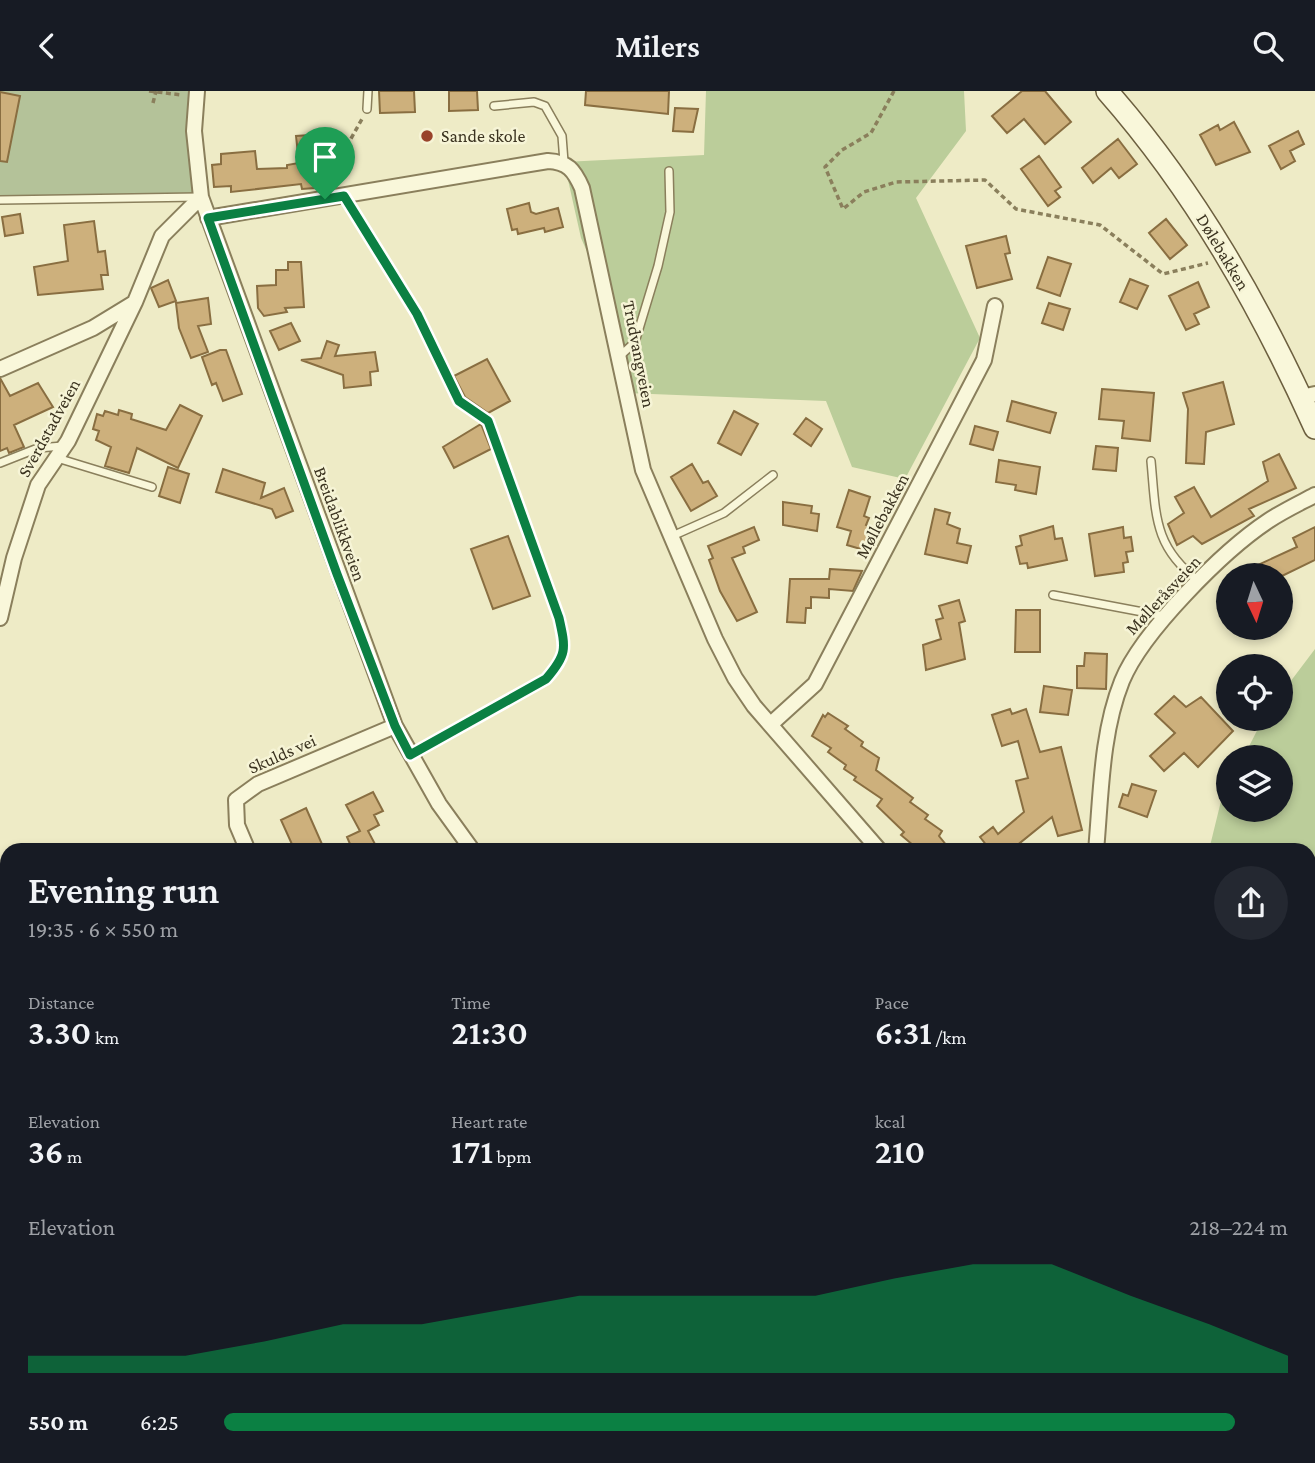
<!DOCTYPE html>
<html lang="en">
<head>
<meta charset="utf-8">
<style>
  body { margin:0; font-family:"Crimson Pro",serif; background:#242831; color:#f1f3f6; height:100vh; display:flex; flex-direction:column; font-size:26px; white-space:nowrap }
  * { box-sizing:border-box; margin:0 }
  p { font-size:23px; color:#9ea1a6 }
  .icon { flex:none; width:38px; height:38px; fill:none; stroke:currentColor; stroke-width:2; stroke-linecap:round; stroke-linejoin:round }
  .map { position:relative; flex:1; overflow:hidden }
  .panel { position:absolute; left:0px; top:752px; width:1316px; height:620px; display:flex; flex-direction:column; background:#171b24; border-radius:21px 21px 0 0; box-shadow:0 4px 10px #0003 }
  .panel>* { flex:none }
  .needle { width:46px; rotate:176deg }
  .buttons { position:absolute; left:1216px; top:472px; display:grid; gap:14px }
  .buttons a { display:grid; place-items:center; width:77px; height:77px; border-radius:50%; background:#171b24; box-shadow:0 4px 10px #0003; font-size:35px }
  .pin { position:absolute; display:grid; place-items:center; width:60px; height:60px; color:#fff; margin:-72px -30px; border-radius:50% 50% 50% 0; rotate:-45deg; box-shadow:0 0 7px #0007 }
  .pin .icon { rotate:45deg }
  .round { display:grid; place-items:center; flex:none; width:74px; height:74px; border-radius:37px; background:#242831 }
  .headline { display:flex; align-items:center; justify-content:space-between; height:119px; padding:0 28px }
  h1 { font-size:38px; font-weight:600; line-height:52px }
  .stats { display:grid; grid-template-columns:repeat(3,1fr); gap:10px; height:119px; padding:7px 28px }
  .stats div { display:grid; align-content:center }
  .stats b { font-size:35px; font-weight:600 }
  .stats small { font-size:19px; font-weight:400 }
  .stats p { font-size:19px }
  .chart { height:196px; padding:14px 28px }
  .chart p { display:flex; justify-content:space-between }
  .chart svg { width:100%; height:126px; margin-top:7px; fill:#0b8043; opacity:.7 }
  ul { padding:0 28px; list-style:none; font-size:23px }
  li { display:grid; grid-template-columns:112px 84px 1fr; align-items:center; height:52px }
  li i { height:18px; border-radius:9px; background:#0b8043 }
  header { display:flex; justify-content:space-between; align-items:center; height:91px; padding:0 28px; background:#171b24; font-size:32px; font-weight:600 }
  .map>svg:first-child { display:block }
  .green { fill:#bbcd9a }
  .cemetery { fill:#b4c299 }
  .building { fill:#cdb07c; stroke:#896e41; stroke-width:2 }
  .lines { fill:none; stroke-linecap:round; stroke-linejoin:round }
  .service-casing { stroke:#8a7f5c; stroke-width:10 }
  .minor-casing { stroke:#8a7f5c; stroke-width:18 }
  .secondary-casing { stroke:#6c5f3f; stroke-width:24 }
  .path { stroke:#8a7f5c; stroke-width:3.5; stroke-dasharray:5 3.5; stroke-linecap:butt }
  .service { stroke:#f9f7da; stroke-width:7 }
  .minor { stroke:#f9f7da; stroke-width:14 }
  .secondary { stroke:#f9f7da; stroke-width:21 }
  .route-casing { stroke:#fff; stroke-width:14 }
  .route { stroke:#0b8043; stroke-width:9 }
  .poi-dot { fill:#99432b; stroke:#f6f4d6; stroke-width:2.5 }
  .labels { text-anchor:middle; dominant-baseline:central; stroke-width:5; stroke-linejoin:round; paint-order:stroke }
  .poi-label { font-size:18px; fill:#3a321f; stroke:#f6f4d6; text-anchor:start }
  .street-label { font-size:18px; fill:#3a321f; stroke:#f6f4d6 }
</style>
</head>
<body>
<header><svg class="icon" aria-label="back" viewBox="0 0 24 24"><path d="M15 5l-7 7 7 7"/></svg>Milers<svg class="icon" aria-label="search" viewBox="0 0 24 24"><circle cx="10" cy="10" r="6"/><path d="M15 15l6 6"/></svg></header>
<div class="map">
<svg width="1315" height="1372" viewBox="0 0 1315 1372">
  <rect width="100%" height="100%" fill="#eeebc6"/>
  <path class="green" d="M706 0H964L966 40 916 107 980 247 905 388 852 376 826 310 627 302 608 208 581 147 564 71 704 64Z
    M1315 558V1005L1309 997V760L1209 759 1221 710 1228 696V719H1281V667H1243L1263 628H1281V603Z
    M278 1365H453L451 1372H280Z"/>
  <path class="cemetery" d="M0 0H197L201 106 0 109Z"/>
  <path class="building" d="M379 0H414L415 21 380 22Z
    M449 0H477L478 19 449 20Z
    M586 0H669L668 23 585 14Z
    M1022 0H1045L1071 31 1045 53 1024 28 1007 42 992 25Z
    M0 1 20 5 7 71 0 70Z
    M675 17 698 18 693 41 673 40Z
    M1234 31 1250 61 1216 74 1200 44 1218 34 1220 39Z
    M1298 40 1304 53 1290 60 1295 70 1281 78 1269 55Z
    M310 44 315 97 302 98 301 93 231 101V95L214 96 212 74 221 73V63L255 60 257 78 287 77V74L299 72 296 45Z
    M1118 48 1137 73 1119 87 1111 77 1093 92 1082 77Z
    M1039 65 1061 96 1055 100 1060 106 1048 115 1021 78Z
    M529 112 531 121 536 123 558 117 563 136 545 141 544 137 518 143 517 138 512 139 507 118Z
    M20 123 23 142 5 145 2 126Z
    M1166 128 1187 154 1170 168 1149 142Z
    M94 130 98 161 105 160 108 184H101L103 198 38 204 34 176 68 170 64 134Z
    M1006 145 1010 162 1005 163 1012 188 977 197 966 155Z
    M1048 166 1071 173 1060 205 1037 197Z
    M288 171H301L304 216 285 217 287 221 264 225 258 217 257 195 276 194V179H288Z
    M1130 188 1148 195 1137 218 1120 211Z
    M168 189 176 210 159 216 151 197Z
    M1198 191 1209 216 1194 223 1199 233 1186 239 1169 205Z
    M208 207 211 233 198 235 208 261 191 267 179 237 176 212Z
    M1049 212 1070 218 1063 239 1042 232Z
    M291 232 300 250 279 259 270 240Z
    M327 250 339 254 335 265 375 261 378 280 370 281 371 294 344 297 343 284 301 269 321 267Z
    M220 259H226L242 303 223 310 216 292 212 294 202 266Z
    M487 268 510 310 488 322 465 306 454 285Z
    M0 287 10 305 38 292 53 316 14 334 24 356 9 362 7 357 0 360Z
    M1223 291 1234 333 1206 341 1204 373 1186 372 1188 318 1183 302Z
    M1102 298 1154 302 1150 350 1122 347 1124 330 1099 328Z
    M1012 310 1056 322 1050 342 1007 330Z
    M180 314 202 325 178 377 137 357 129 382 105 375 111 356 96 349 99 340 93 338 97 323 103 325 105 320 118 324 119 319 132 323 131 328 166 339Z
    M734 320 758 333 741 364 718 352Z
    M806 327 822 338 811 355 794 343Z
    M481 333 491 358 454 377 443 356Z
    M975 335 998 341 993 359 970 353Z
    M1096 355 1118 357 1116 380 1093 378Z
    M1279 363 1296 397 1249 418 1254 425 1202 453 1193 445 1177 454 1168 433 1184 422 1175 406 1194 396 1211 426 1268 390 1263 371Z
    M999 369 1040 376 1036 403 1015 399 1016 394 996 391Z
    M692 373 703 392 708 390 717 405 691 420 671 386Z
    M168 376 189 383 180 412 159 405Z
    M223 378 265 392 261 407 284 397 293 420 276 427 272 418 216 401Z
    M849 399 870 406 864 425 869 427 866 434 871 436 864 459 847 454 851 440 837 436Z
    M783 411 812 415 811 422 819 423 817 440 783 434Z
    M935 418 950 422 947 433 960 438 957 452 971 455 967 472 925 463Z
    M1053 435 1055 448 1062 447 1067 469 1028 477 1027 472 1020 473 1016 456 1022 454 1020 445Z
    M754 436 759 449 743 456 745 462 732 467 757 521 737 530 720 500 709 469 713 467 708 455Z
    M1123 436 1124 447 1131 446 1133 460 1126 461 1128 471 1123 472 1124 481 1095 485 1089 443Z
    M1315 436V469L1282 485H1234L1297 456 1293 447Z
    M508 445 530 505 493 518 471 458Z
    M830 478 862 480 853 500 829 498V507L811 506V517H806L805 532 787 531 790 488H829Z
    M959 509 965 530 959 532 965 568 926 579 923 554 941 548 936 529 943 527 939 515Z
    M1016 519H1040V561H1015Z
    M1085 562 1107 563 1106 598 1077 597V575H1084Z
    M1044 595 1072 599 1068 624 1040 621Z
    M1174 605 1186 616 1201 606 1233 640 1198 676 1184 662 1164 680 1150 665 1175 642 1155 623Z
    M1010 618 1012 623 1026 618 1040 661 1061 656 1082 739 1058 745 1052 726 1010 760H991L980 746 993 736 998 743 1024 721 1016 690 1028 687 1018 650 1002 655 992 624Z
    M828 622 848 635 845 638 863 651 861 655 879 667 876 679 913 707 910 711 928 724 925 728 942 740 939 745 951 760H920L901 744 904 741 877 715 882 708 854 689 856 686 844 678 846 674 828 661 831 657 812 645 823 624 825 626Z
    M1132 693 1156 700 1147 726 1119 716 1123 703 1128 705Z
    M373 701 383 720 374 724 379 734 368 740 376 755 366 760H353L347 746 360 740 346 714Z
    M306 717 325 760H295L281 729Z"/>
  <g class="lines">
    <defs>
      <path id="service" d="M494 15 534 11 545 15 562 45 564 71
        M367 18 368 0
        M344 105 417 223 459 310 488 330 559 527C566 557 567 564 546 588L411 664
        M0 109 200 106
        M619 266 635 251 658 175 670 121 669 80
        M57 367 152 396
        M1151 370C1156 423 1153 456 1199 490
        M0 372 38 357 63 355
        M670 446 724 422 773 384
        M1053 504 1164 525
        M1309 1042 1315 1054
        M135 1365 137 1372
        M196 1372 197 1365"/>
      <path id="minor" d="M197 0 194 40 201 106 395 635 439 713 473 760
        M208 127 548 70C568 71 574 79 582 97L643 379 715 548 735 587 754 615 880 760
        M0 278 93 237 134 212
        M1301 306 1315 303
        M0 527 14 467 38 394 68 350 135 211 162 145 201 106
        M771 633 815 593 984 269 995 215
        M248 760 237 734 236 709 258 693 395 635
        M1096 760C1101 705 1101 642 1122 590 1142 541 1223 460 1268 430 1283 420 1300 412 1315 404
        M0 889 7 902
        M1309 1138 1315 1134
        M1309 1291 1315 1299
        M943 1365 948 1372
        M676 1372 685 1365
        M1019 1372 1029 1365"/>
      <path id="secondary" d="M1107 0C1195 100 1260 215 1315 337"/>
    </defs>
    <use href="#service" class="service-casing"/>
    <use href="#minor" class="minor-casing"/>
    <use href="#secondary" class="secondary-casing"/>
    <path class="path" d="M149 0 182 4
      M894 0 871 42 842 59 825 76 843 118 864 101 896 91 985 89 1016 118 1100 134 1163 183 1208 172
      M153 12 156 0
      M326 92 362 28"/>
    <use href="#service" class="service"/>
    <use href="#minor" class="minor"/>
    <use href="#secondary" class="secondary"/>
  </g>
  <g class="lines">
    <defs>
      <path id="route" d="M344 105 417 223 459 310 488 330 559 527C566 558 567 564 546 588L410 664 395 635 337 483 208 127Z"/>
    </defs>
    <use href="#route" class="route-casing"/>
    <use href="#route" class="route"/>
  </g>
  <circle class="poi-dot" cx="427" cy="45" r="7"/>
  <g class="labels">
    <g class="poi-label">
      <text x="441" y="45">Sande skole</text>
    </g>
    <g class="street-label">
      <text transform="translate(1223 161) rotate(59)">Dølebakken</text>
      <text transform="translate(639 263) rotate(79)">Trudvangveien</text>
      <text transform="translate(49 337) rotate(-61)">Sverdstadveien</text>
      <text transform="translate(882 425) rotate(-62)">Møllebakken</text>
      <text transform="translate(340 433) rotate(70)">Breidablikkveien</text>
      <text transform="translate(1163 504) rotate(-47)">Mølleråsveien</text>
      <text transform="translate(282 663) rotate(-24)">Skulds vei</text>
    </g>
  </g>
</svg>
<div class="buttons">
<a><svg class="needle" viewBox="-14 -14 28 28"><path d="M0-13l5 13h-10z" fill="#e53935"/><path d="M0 13l5-13h-10z" fill="#9ea1a6"/></svg></a>
<a><svg class="icon" aria-label="locate" viewBox="0 0 24 24"><circle cx="12" cy="12" r="6"/><path d="M12 2v4M12 18v4M2 12h4M18 12h4"/></svg></a>
<a><svg class="icon" aria-label="layers" viewBox="0 0 24 24"><path d="M12 4l9 5-9 5-9-5zM3 14l9 5 9-5"/></svg></a>
</div>
<div class="pin" style="left:325px;top:108px;background:#1e9e55"><svg class="icon" aria-label="arrive" viewBox="0 0 24 24"><path d="M6 21V4h12l-3 4 3 4H6"/></svg></div>
<section class="panel">
<div class="headline"><div><h1>Evening run</h1><p>19:35 · 6 × 550 m</p></div><a class="round"><svg class="icon" aria-label="share" viewBox="0 0 24 24"><path d="M12 15V3M7 8l5-5 5 5M5 13v7h14v-7"/></svg></a></div>
<div class="stats">
<div><p>Distance</p><b>3.30<small> km</small></b></div>
<div><p>Time</p><b>21:30</b></div>
<div><p>Pace</p><b>6:31<small> /km</small></b></div>
</div>
<div class="stats">
<div><p>Elevation</p><b>36<small> m</small></b></div>
<div><p>Heart rate</p><b>171<small> bpm</small></b></div>
<div><p>kcal</p><b>210</b></div>
</div>
<div class="chart"><p><span>Elevation</span>218–224 m</p>
<svg viewBox="0 0 160 44" preserveAspectRatio="none"><path d="M0 44V38L10 38L20 38L30 33L40 27L50 27L60 22L70 17L80 17L90 17L100 17L110 11L120 6L130 6L140 17L150 27L160 38V44z"/></svg>
</div>
<ul>
<li><b>550 m</b>6:25<i style="width:95%"></i></li>
</ul>
</section>
</div>
</body>
</html>
